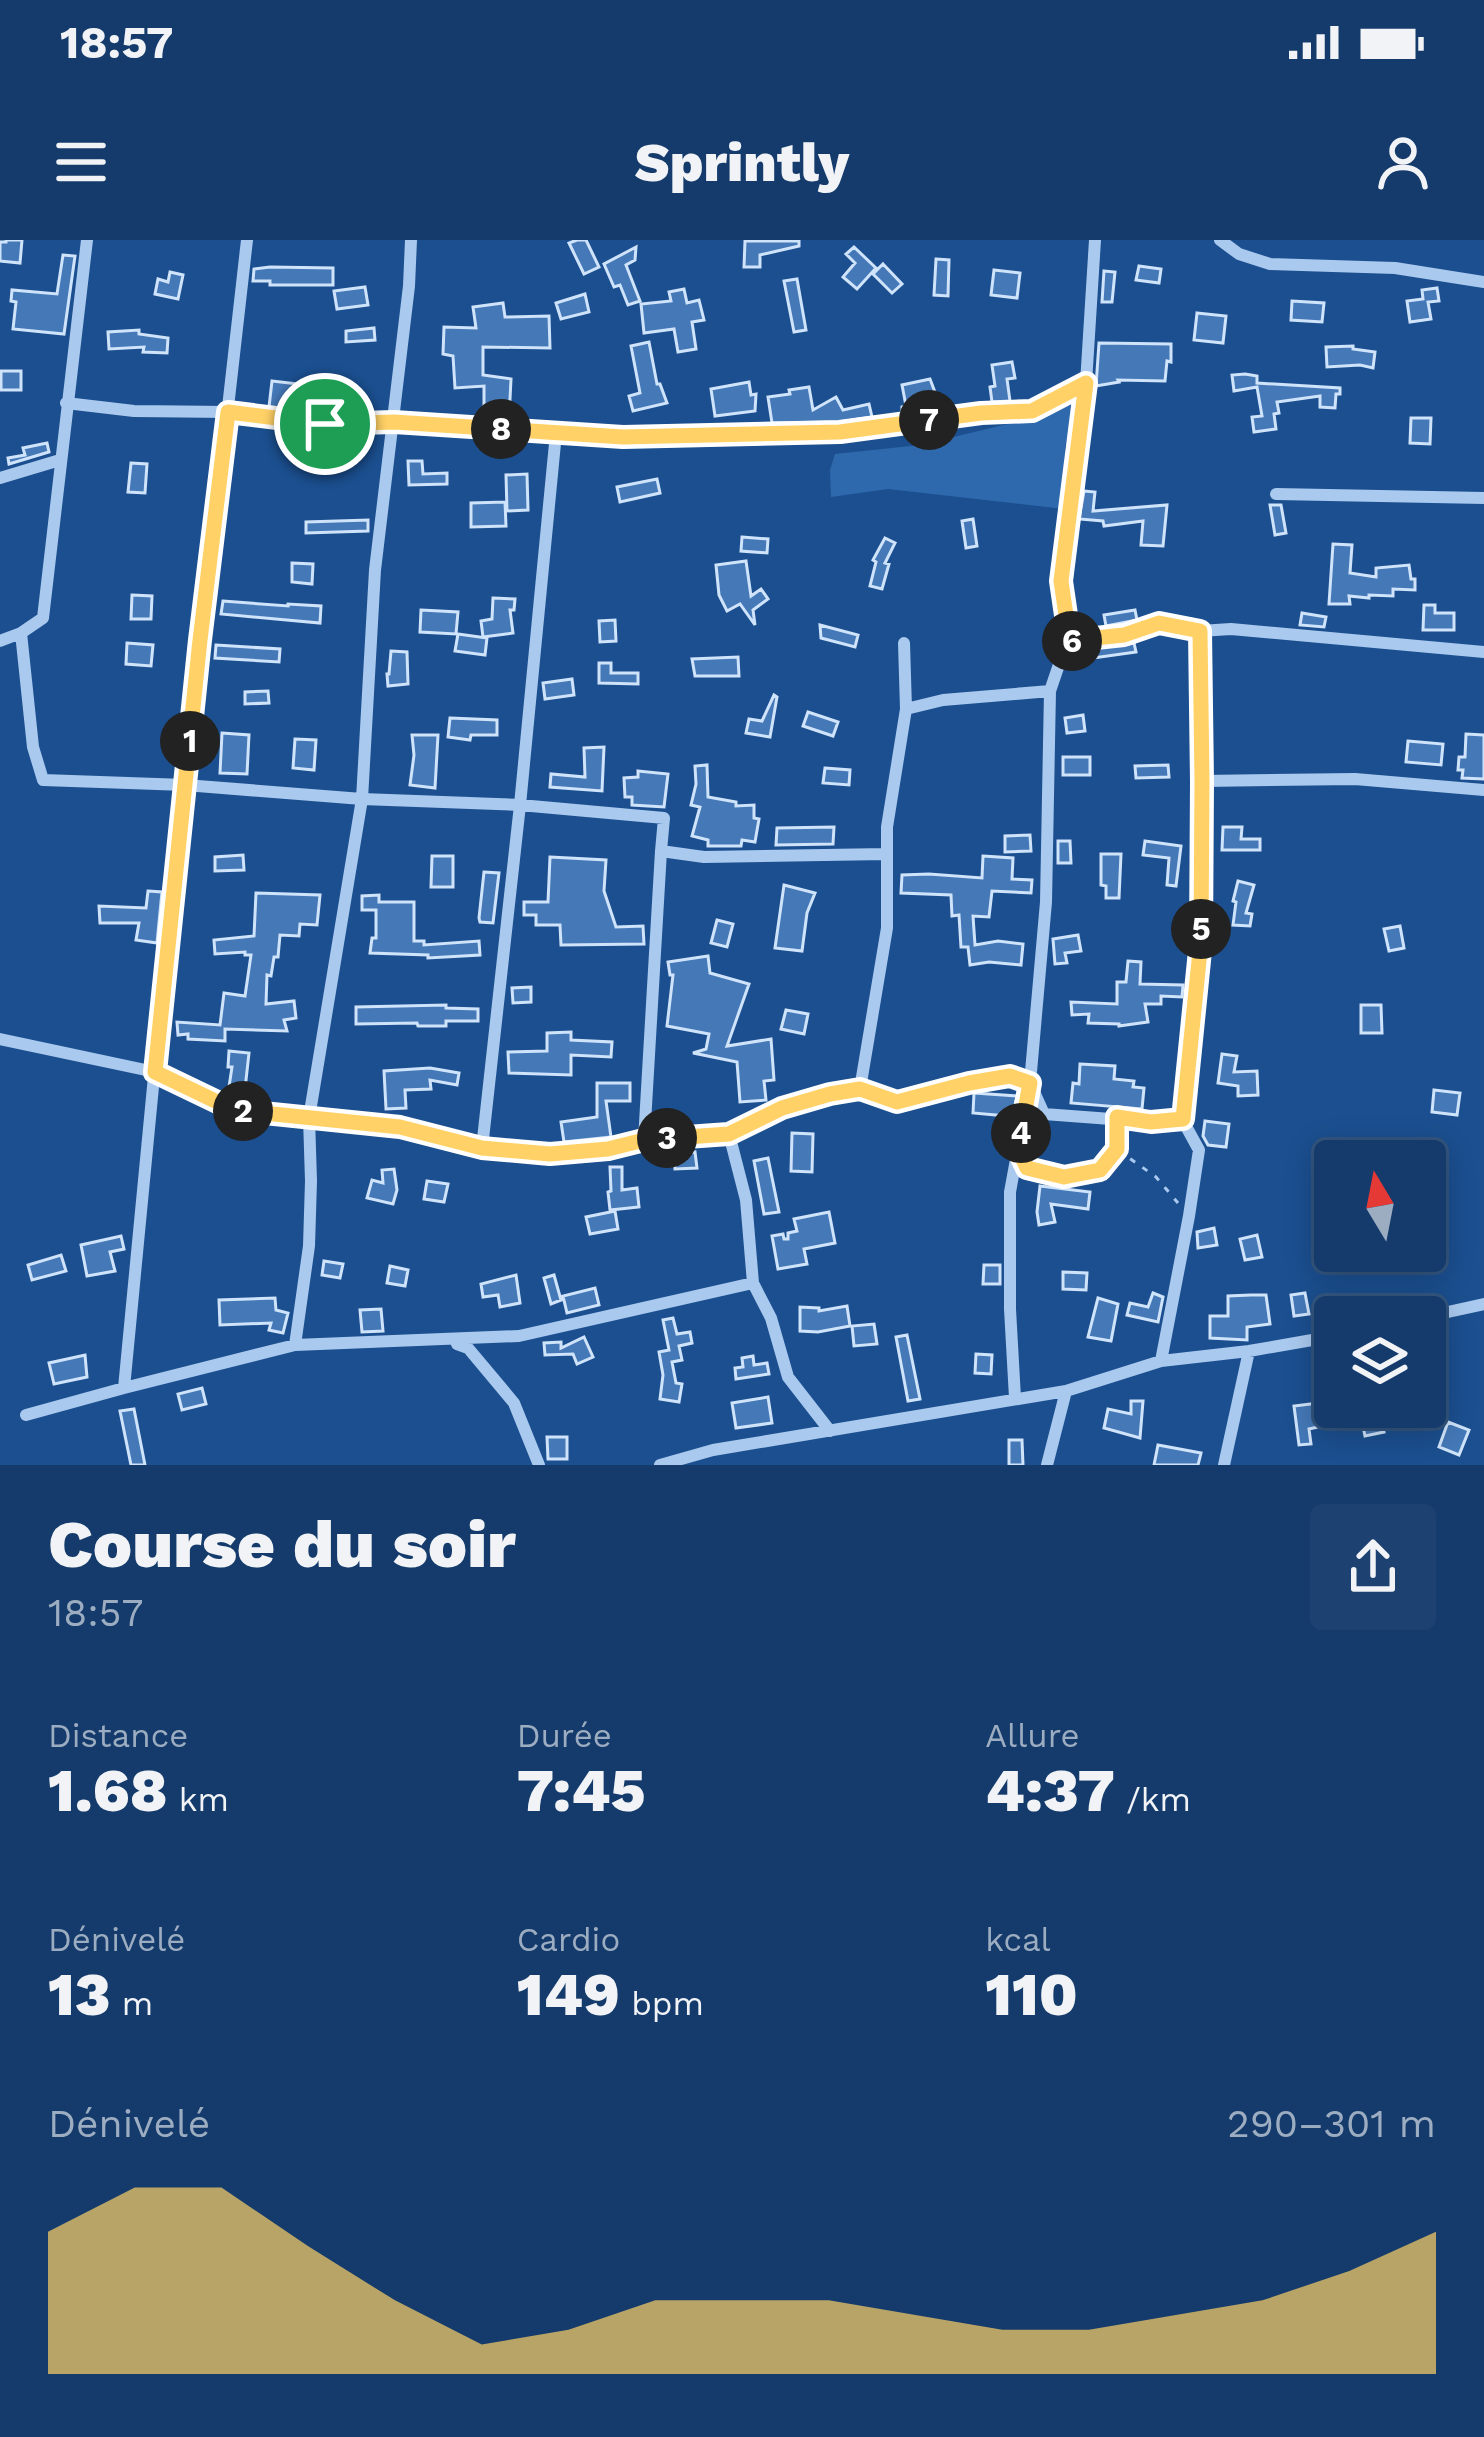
<!DOCTYPE html>
<html lang="fr">
<head>
<meta charset="utf-8">
<style>
  body { margin:0; font-family:"Work Sans",sans-serif; background:#1d4271; color:#f1f3f6; height:100vh; display:flex; flex-direction:column; font-size:45px; white-space:nowrap }
  * { box-sizing:border-box; margin:0 }
  p { font-size:39px; color:#9dadc1 }
  .icon { flex:none; width:66px; height:66px; fill:none; stroke:currentColor; stroke-width:2; stroke-linecap:round; stroke-linejoin:round }
  .map { position:relative; height:1225px; overflow:hidden }
  .side { display:flex; flex-direction:column; background:#143b6b; flex:1 }
  .side>* { flex:none }
  .needle { width:78px; rotate:350deg }
  .tools { position:absolute; left:1314px; top:900px; display:grid; gap:24px }
  .tools a { display:grid; place-items:center; width:132px; height:132px; border-radius:12px; background:#143b6b; box-shadow:0 6px 30px #0003,0 0 0 3px #33557e; font-size:60px }
  .pin { position:absolute; display:grid; place-items:center; width:102px; height:102px; color:#fff; margin:-51px; border:6px solid #fff; border-radius:50%; box-shadow:0 3px 12px #0007 }
  .km { position:absolute; width:60px; height:60px; margin:-30px; border-radius:50%; background:#222; color:#fff; font-size:33px; line-height:60px; text-align:center }
  .round { display:grid; place-items:center; flex:none; width:126px; height:126px; border-radius:12px; background:#1d4271 }
  .summary { display:flex; align-items:center; justify-content:space-between; height:204px; padding:0 48px }
  h1 { font-size:66px; font-weight:800; line-height:90px }
  .metrics { display:grid; grid-template-columns:repeat(3,1fr); gap:18px; height:204px; padding:12px 48px }
  .metrics div { display:grid; align-content:center }
  .metrics b { font-size:60px; font-weight:800 }
  .metrics small { font-size:33px; font-weight:400 }
  .metrics p { font-size:33px }
  .chart { height:336px; padding:24px 48px }
  .chart p { display:flex; justify-content:space-between }
  .chart svg { width:100%; height:216px; margin-top:12px; fill:#ffd166; opacity:.7 }
  .status { display:flex; justify-content:space-between; align-items:center; height:84px; padding:0 60px; background:#143b6b; direction:ltr }
  .status svg { height:33px; fill:currentColor }
  header { display:flex; justify-content:space-between; align-items:center; height:156px; padding:0 48px; background:#143b6b; font-size:54px; font-weight:800 }
  .map>svg:first-child { display:block }
  .green { fill:#2e69ad }
  .building { fill:#4478b7; stroke:#cfe3fa; stroke-width:3 }
  .lines { fill:none; stroke-linecap:round; stroke-linejoin:round }
  .path { stroke:#a9c9ee; stroke-width:3; stroke-dasharray:6 9; stroke-linecap:butt }
  .minor { stroke:#a9c9ee; stroke-width:12 }
  .route-casing { stroke:#fff; stroke-width:24 }
  .route { stroke:#ffd166; stroke-width:15 }
</style>
</head>
<body>
<div class="status"><b>18:57</b><svg viewBox="0 0 49 12"><path d="M0 12V9h3v3zM5 12V6h3v6zM10 12V3h3v9zM15 12V0h3v12zM26 1h20v11H26zM47 4h2v5h-2z"/></svg></div>
<header><svg class="icon" aria-label="menu" viewBox="0 0 24 24"><path d="M4 6h16M4 12h16M4 18h16"/></svg>Sprintly<svg class="icon" aria-label="person" viewBox="0 0 24 24"><circle cx="12" cy="8" r="4"/><path d="M4 21q1-7 8-7t8 7"/></svg></header>
<div class="map">
<svg width="1484" height="1225" viewBox="0 0 1484 1225">
  <rect width="100%" height="100%" fill="#1b4f8f"/>
  <path class="green" d="M1077 162 1065 207 1064 269 888 249 831 257 830 230 835 214 920 205 1049 174Z"/>
  <path class="building" d="M6 0H22L20 23 0 21V2H6Z
    M577 0H586L599 27 584 34 569 3Z
    M745 1H799V6L760 15V27H744Z
    M636 7 635 20 626 25 640 61 628 65 620 45 614 47 604 24Z
    M854 7 876 28 857 49 843 37 855 23 846 14Z
    M63 15 75 16 64 94 13 89 16 62 11 61 12 50 57 54Z
    M936 19 949 20 948 56 934 55Z
    M883 24 902 44 892 53 873 34Z
    M1139 26 1161 29 1159 43 1136 40Z
    M270 27 333 28V45H270V41H253L254 29Z
    M994 30 1020 33 1017 58 991 55Z
    M1104 31 1115 32 1112 62H1102Z
    M170 32 183 35 178 59 155 54 158 39 168 42Z
    M797 39 806 90 794 92 784 41Z
    M365 47 368 65 337 69 334 51Z
    M1437 48 1439 61 1428 62 1431 79 1410 82 1407 61 1423 59 1422 50Z
    M684 49 687 63 699 60 704 80 692 82 696 109 678 112 674 89 644 93 641 64 671 61 669 52Z
    M585 54 589 72 561 79 556 63Z
    M1292 61 1324 63 1322 82 1291 80Z
    M503 63 505 77 549 76 550 108 483 107V135L511 139 509 179 484 177V146L455 148 453 116 443 114 444 87 476 88 473 67Z
    M1197 73 1226 76 1223 103 1194 100Z
    M374 88 375 100 346 102V91Z
    M139 90V94L168 98 167 113 143 112 144 107 109 109 108 92Z
    M649 102 657 144H660L667 163 633 171 629 156 640 153 631 106Z
    M1099 103 1171 104V122L1167 121 1165 141 1118 140 1119 142 1096 146Z
    M1353 106V109L1375 112 1373 128 1360 125 1327 127 1326 107Z
    M1012 122 1015 138 1007 139 1010 161 992 162 990 147 995 146 992 125Z
    M1 131H21V150H1Z
    M1245 134 1257 136V143L1340 148V154H1336L1335 168 1320 167V156L1277 162 1279 173 1274 174 1276 189 1254 192 1252 177 1262 176 1257 147 1234 151 1232 135Z
    M930 139 941 168 902 173V167L906 166 902 145Z
    M272 141 307 145 304 171 269 167Z
    M749 142 751 155 756 154 755 171 715 176 711 149Z
    M809 147 813 170 836 157 843 170 869 164 872 177 839 182 772 183 768 157 790 154 789 150Z
    M1411 178H1431L1430 204 1410 203Z
    M47 203 49 212 9 224 8 218 25 215 23 208Z
    M408 221H422L423 234 447 233V244L409 245Z
    M131 223 147 224 145 253 128 252Z
    M527 234 528 270 507 271 506 235Z
    M657 239 660 253 620 262 617 247Z
    M1084 251 1095 252 1093 271 1167 265 1163 306 1141 305 1143 281 1104 286 1103 281 1079 279Z
    M505 262 506 286 471 287V263Z
    M1270 265H1281L1286 293 1275 295Z
    M973 279 977 306 966 308 962 281Z
    M368 280V291L306 293V282Z
    M742 297 768 299 767 313 741 311Z
    M885 298 895 303 885 323 889 324 882 349 870 346 876 322 873 320Z
    M1333 304 1352 305 1350 333 1376 337V328L1409 325 1411 339H1415V350L1393 349V356L1369 355V358L1349 356 1350 364H1329Z
    M746 321 751 356 761 349 768 359 753 370 755 385 740 364 727 371 719 355 716 325Z
    M292 323 313 324 312 344 292 342Z
    M132 355 152 356 151 379H131Z
    M493 358 515 359 514 370H510L513 393 483 397 481 381 492 379Z
    M223 361 288 366V364L321 366 320 383 221 374Z
    M1424 365H1435V373H1454V390H1423Z
    M421 370 458 372 456 394 420 392Z
    M1135 370 1137 380 1106 386 1104 375Z
    M1302 373 1326 377 1324 387 1300 385Z
    M615 380 616 401 600 402 599 381Z
    M820 385 858 395 855 407 821 398Z
    M458 394 487 398 485 415 455 411Z
    M127 403 153 405 151 426 126 424Z
    M1134 403 1136 412 1072 421 1075 411Z
    M216 405 280 409 279 422 215 418Z
    M391 411 407 412 408 444 388 446 387 434H389Z
    M738 417 739 436H695L692 419Z
    M599 423H611V433H638V444L599 443Z
    M572 439 574 455 545 459 543 443Z
    M268 451 269 463 245 464V452Z
    M774 455 777 457 770 497 746 493 749 479 762 481Z
    M808 472 838 482 833 496 803 486Z
    M1083 475 1085 491 1067 493 1065 478Z
    M450 478 497 480V495H471L470 500 448 497Z
    M222 493 249 495 247 534 220 533Z
    M1466 494 1484 495V539L1462 538 1463 530H1458L1459 517H1465Z
    M412 495H438L435 548 410 545 414 515Z
    M295 499 316 500 314 530 293 528Z
    M1408 501 1443 504 1441 525 1406 522Z
    M604 507 602 551 550 547 551 534 585 537 584 508Z
    M1063 517H1090V535H1063Z
    M707 525 708 557 736 562V566L754 565V578L759 579 755 602 742 600 741 606H708V600L692 596 700 567 691 565 696 544 695 526Z
    M1168 525 1169 537 1136 538 1135 526Z
    M825 528 850 530 849 545 823 543Z
    M638 531 668 534 664 567 632 565V557H625L624 538 638 537Z
    M834 587 833 604 776 605 777 588Z
    M1223 587H1242L1241 599H1260V610H1222Z
    M1030 595 1031 611 1005 612V596Z
    M1058 601H1070L1071 623H1058Z
    M1145 601 1181 606 1176 646 1167 645 1169 618 1143 615Z
    M1101 614H1121L1119 658H1106V646L1101 645Z
    M243 615 244 630 215 631V617Z
    M432 616H453V647H431Z
    M983 616 1013 618 1012 639 1032 640 1031 653 992 651 989 677 973 676 975 705 998 701 1023 704 1021 725 989 722 970 725 968 707H961L959 675 952 676 951 655 901 653 902 635 929 634 982 638Z
    M550 617 606 620 604 651 616 687 643 686 644 704 561 705 560 685H536V675H524V662H548Z
    M484 632 499 633 493 683 480 682 479 678Z
    M1238 641 1254 645 1246 673 1252 674 1250 686 1233 685 1236 662 1233 661Z
    M784 645 815 653 807 673 802 711 775 708Z
    M148 651 162 652 157 703 136 700 139 683H100L99 666 146 668Z
    M256 653 320 655 317 685 300 684 299 696 280 695 278 717H274L271 736 267 735 266 764 294 761 296 778 284 780 287 791 225 789V801L188 799V794L178 795 177 782 220 785 224 753 245 756 251 715H245V712L215 714 214 700 254 696Z
    M379 655V662H414V701H424V705L479 701 480 715 428 718V715L370 713 372 698H376V670H362V656Z
    M717 680 733 684 727 707 711 703Z
    M1400 686 1404 708 1389 711 1384 689Z
    M1078 695 1081 711 1065 713 1067 723 1055 724 1053 699Z
    M708 716 710 733 749 744 727 806 771 799 774 840 764 841 766 860 740 862 737 822 693 813 706 809 709 794 667 786 673 735H670L668 722Z
    M1128 721 1141 722 1140 744 1183 745 1182 757 1161 756V764H1145L1148 782 1119 786V784L1088 783 1089 774 1072 775 1071 762 1117 764V742H1126Z
    M531 747V762L513 763 512 748Z
    M446 765V768L478 769V781H446V786H418L417 783 356 784V767Z
    M1361 765H1381L1382 793H1361Z
    M786 770 808 774 804 794 781 789Z
    M571 792V800L612 802 611 817 571 815V835L509 833 508 812 547 811V793Z
    M229 811 249 813 245 849 229 847 232 827H228Z
    M1222 814 1237 816 1234 832 1257 831 1258 855 1238 856V846L1218 843Z
    M1080 824 1115 826 1114 839 1134 841 1133 847 1144 848 1142 869 1071 863 1073 843 1079 844Z
    M430 828 459 833 457 845 430 840 431 849 405 850 406 868 386 869 384 831Z
    M597 843H630V861H606L611 897 564 902 561 882 597 877Z
    M1434 850 1460 853 1457 875 1432 872Z
    M974 853 1017 856 1014 870 1007 869V876L973 873Z
    M1205 881 1229 884 1226 907 1208 905 1203 896Z
    M792 893 813 894 812 932 791 931Z
    M1329 901 1357 902V921H1329Z
    M695 912 697 928 675 929 674 914Z
    M768 918 779 972 764 974 754 921Z
    M610 927H622V950L637 948 639 967 610 970 608 952 611 951Z
    M394 929 397 950 393 964 367 958 372 940 383 943 382 930Z
    M427 941 448 944 444 962 424 959Z
    M1040 946 1090 952 1088 969 1051 964 1055 982 1039 985 1037 972Z
    M615 971 618 989 590 994 586 977Z
    M829 972 835 1003 804 1009 807 1024 778 1029 772 996 783 994 784 999H788V993L797 991 794 979Z
    M1214 988 1217 1005 1198 1008 1197 992Z
    M1257 995 1262 1017 1245 1020 1240 999Z
    M121 996 124 1009 110 1012 115 1031 87 1036 81 1005Z
    M61 1015 66 1031 32 1040 28 1025Z
    M324 1021 343 1024 340 1038 322 1035Z
    M984 1025H1000V1044H983Z
    M390 1026 408 1030 405 1046 387 1043Z
    M1063 1032 1087 1033 1086 1050 1063 1049Z
    M516 1035 520 1063 500 1067 498 1055 483 1057 481 1044Z
    M554 1035 561 1060 551 1064 544 1038Z
    M595 1048 599 1065 567 1073 563 1056Z
    M1153 1053 1163 1057 1158 1082 1127 1075 1130 1063 1148 1067Z
    M1305 1053 1309 1074 1294 1076 1291 1055Z
    M1251 1055H1266L1270 1084 1247 1087V1100L1210 1098V1076H1228V1056Z
    M275 1058 276 1070 288 1073 283 1093 269 1090 271 1083 220 1085 219 1060Z
    M1098 1058 1118 1064 1111 1101 1088 1097Z
    M847 1066 850 1086 818 1092 800 1091V1067L819 1068V1071Z
    M381 1069 383 1091 362 1092 360 1070Z
    M673 1078 677 1094 690 1092 692 1103 679 1106 682 1120 672 1122 676 1143 682 1144 679 1162 660 1159 663 1135 659 1112 669 1110 663 1080Z
    M874 1084 877 1104 854 1106 852 1086Z
    M907 1095 920 1159 908 1161 896 1097Z
    M584 1097 593 1117 577 1124 573 1114 545 1115 544 1103 561 1102V1108Z
    M976 1114 992 1115 991 1134 975 1133Z
    M85 1115 87 1137 54 1144 49 1123Z
    M753 1116 754 1125 767 1123 769 1134 736 1139 735 1128 743 1127 742 1118Z
    M202 1148 206 1164 182 1170 178 1154Z
    M768 1157 772 1183 736 1188 732 1163Z
    M1131 1161H1143L1140 1198 1104 1188 1108 1169 1131 1174Z
    M1335 1161 1341 1182 1309 1189 1311 1204 1299 1205 1294 1166Z
    M134 1169 145 1225H131L120 1171Z
    M1380 1173 1384 1192 1365 1196 1361 1177Z
    M1448 1182 1469 1190 1459 1215 1439 1207Z
    M547 1197H567V1219H548Z
    M1009 1200H1022L1023 1225H1009Z
    M1158 1205 1201 1213 1198 1225H1154Z"/>
  <g class="lines">
    <path class="path" d="M1118 910 1156 937 1178 963
      M1026 927 1064 936 1100 930 1117 909V895"/>
    <path class="minor" d="M1220 0 1239 14 1270 24 1395 28 1484 42
      M66 163 134 171 228 172 325 184 394 182 623 197 840 192 981 173 1032 171 1086 143
      M0 238 60 220
      M1276 254 1484 258
      M1200 391 1231 389 1484 412
      M21 393 33 507 43 540 185 545 362 559 520 565 664 578 661 611 704 617 886 614
      M0 401 21 393 43 378 87 0
      M1067 401 1124 395 1159 383 1200 391 1203 541 1201 701 1182 879 1199 910 1189 976 1161 1121
      M904 403 906 469 943 460 1050 451
      M1203 541 1355 539 1484 550
      M0 799 155 832 234 870 400 887 482 908 550 913 608 909 644 900 729 894 782 868 830 854 860 849 887 688V587L906 469
      M860 849 897 862 969 843 1010 835 1030 843 1044 874 1151 882 1182 879
      M729 894 746 960 753 1043 771 1078 788 1137 830 1191
      M644 900 661 611
      M482 908 520 565 556 193
      M1425 1077 1484 1064
      M457 1104 468 1108 514 1163 539 1225
      M295 1105 309 1006 311 941 309 878 362 559 375 330 409 46 411 0
      M124 1148 165 722 247 0
      M1015 1158 1010 1069V952L1030 843 1046 662 1050 451 1067 401 1061 341 1086 143 1095 0
      M26 1175 124 1148 295 1105 519 1096 753 1043
      M660 1225 713 1210 1066 1151 1161 1121 1249 1111 1335 1096
      M1047 1225 1066 1151
      M1224 1225 1249 1111"/>
  </g>
  <g class="lines">
    <defs>
      <path id="route" d="M1086 143 1061 341 1067 382V401L1124 395 1159 383 1200 391 1202 542 1201 701 1183 879 1151 882 1117 877V909L1100 930 1064 937 1027 928 1018 909 1030 843 1010 836 969 843 897 862 860 849 830 854 782 868 729 894 644 900 608 909 550 914 482 908 400 887 234 870 155 832 200 400 228 172 325 184 394 182 623 197 840 192 981 173 1032 171Z"/>
    </defs>
    <use href="#route" class="route-casing"/>
    <use href="#route" class="route"/>
  </g>
</svg>
<div class="tools">
<a><svg class="needle" viewBox="-14 -14 28 28"><path d="M0-13l5 13h-10z" fill="#e53935"/><path d="M0 13l5-13h-10z" fill="#9dadc1"/></svg></a>
<a><svg class="icon" aria-label="layers" viewBox="0 0 24 24"><path d="M12 4l9 5-9 5-9-5zM3 14l9 5 9-5"/></svg></a>
</div>
<div class="pin" style="left:325px;top:184px;background:#1e9e55"><svg class="icon" aria-label="arrive" viewBox="0 0 24 24"><path d="M6 21V4h12l-3 4 3 4H6"/></svg></div>
<b class="km" style="left:190px;top:501px">1</b>
<b class="km" style="left:243px;top:871px">2</b>
<b class="km" style="left:667px;top:898px">3</b>
<b class="km" style="left:1021px;top:893px">4</b>
<b class="km" style="left:1201px;top:689px">5</b>
<b class="km" style="left:1072px;top:401px">6</b>
<b class="km" style="left:929px;top:180px">7</b>
<b class="km" style="left:501px;top:189px">8</b>
</div>
<section class="side">
<div class="summary"><div><h1>Course du soir</h1><p>18:57</p></div><a class="round"><svg class="icon" aria-label="share" viewBox="0 0 24 24"><path d="M12 15V3M7 8l5-5 5 5M5 13v7h14v-7"/></svg></a></div>
<div class="metrics">
<div><p>Distance</p><b>1.68<small> km</small></b></div>
<div><p>Durée</p><b>7:45</b></div>
<div><p>Allure</p><b>4:37<small> /km</small></b></div>
</div>
<div class="metrics">
<div><p>Dénivelé</p><b>13<small> m</small></b></div>
<div><p>Cardio</p><b>149<small> bpm</small></b></div>
<div><p>kcal</p><b>110</b></div>
</div>
<div class="chart"><p><span>Dénivelé</span>290–301 m</p>
<svg viewBox="0 0 160 44" preserveAspectRatio="none"><path d="M0 44V15L10 6L20 6L30 18L40 29L50 38L60 35L70 29L80 29L90 29L100 32L110 35L120 35L130 32L140 29L150 23L160 15V44z"/></svg>
</div>
</section>
</body>
</html>
